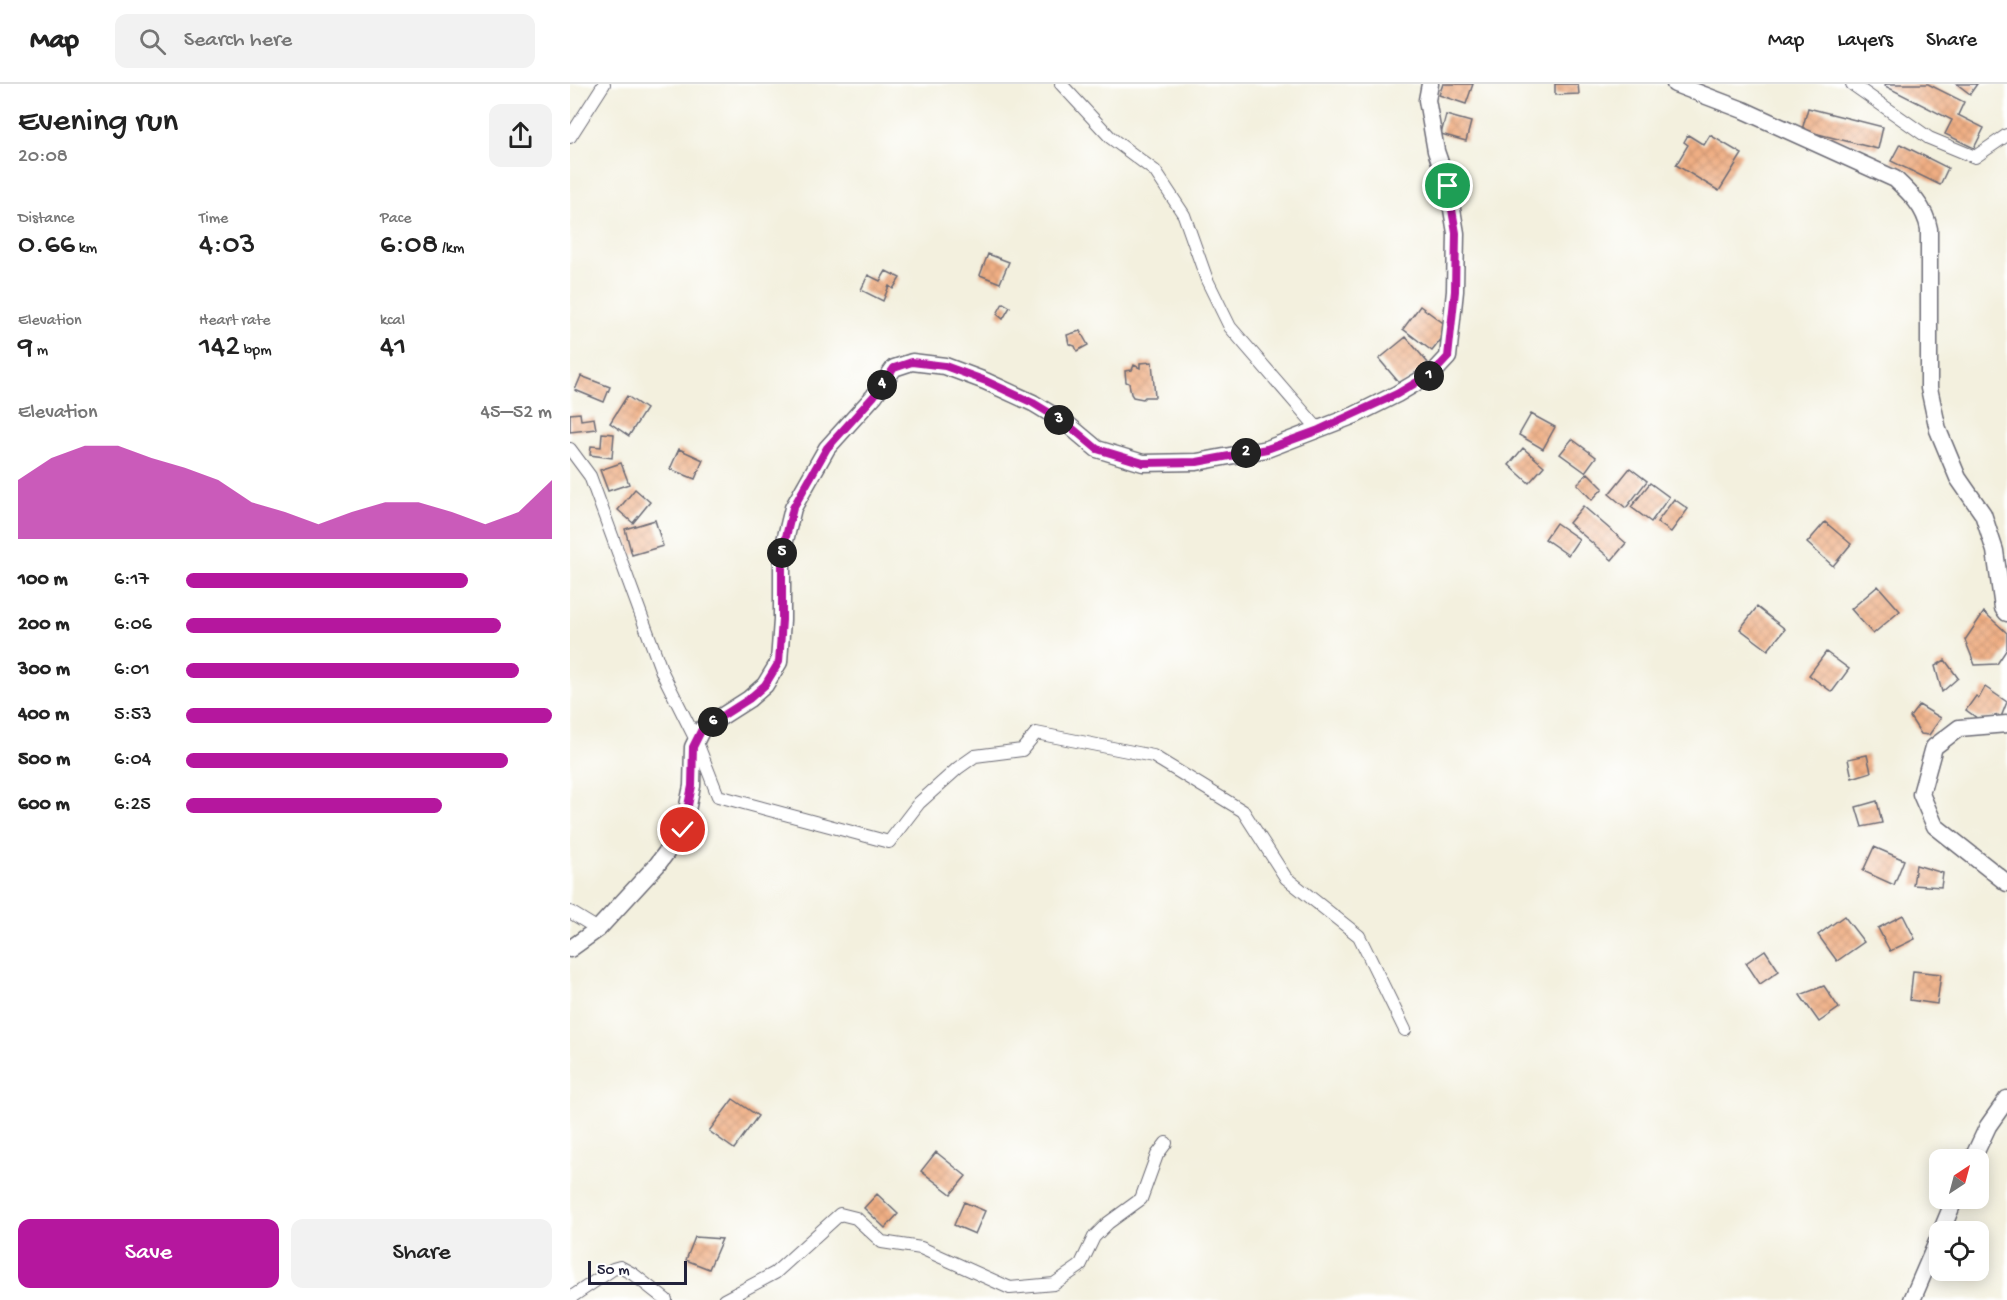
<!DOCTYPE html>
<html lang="en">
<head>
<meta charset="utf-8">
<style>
  body { margin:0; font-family:"Gochi Hand",sans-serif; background:#f2f2f2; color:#222; height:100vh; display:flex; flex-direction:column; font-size:22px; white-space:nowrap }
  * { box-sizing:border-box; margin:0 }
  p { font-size:20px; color:#767676 }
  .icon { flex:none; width:33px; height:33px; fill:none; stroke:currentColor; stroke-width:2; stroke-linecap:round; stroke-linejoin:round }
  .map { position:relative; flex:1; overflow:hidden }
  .sheet { display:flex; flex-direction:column; background:#fff; width:570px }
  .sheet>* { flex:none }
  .needle { width:39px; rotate:36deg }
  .tools { position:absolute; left:1359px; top:1065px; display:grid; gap:12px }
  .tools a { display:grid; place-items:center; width:60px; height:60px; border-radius:12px; background:#fff; box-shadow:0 3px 15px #0003; font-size:30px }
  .scale { position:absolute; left:18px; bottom:15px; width:99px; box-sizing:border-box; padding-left:6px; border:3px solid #22223b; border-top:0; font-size:16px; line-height:21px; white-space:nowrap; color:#22223b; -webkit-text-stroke:4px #fff; paint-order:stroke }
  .pin { position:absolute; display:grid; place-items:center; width:51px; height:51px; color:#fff; margin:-26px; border:3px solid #fff; border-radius:50%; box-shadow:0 2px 6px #0007 }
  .km { position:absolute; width:30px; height:30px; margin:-15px; border-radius:50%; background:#222; color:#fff; font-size:16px; line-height:30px; text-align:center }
  .round { display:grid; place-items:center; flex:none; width:63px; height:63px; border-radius:12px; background:#f2f2f2 }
  .headline { display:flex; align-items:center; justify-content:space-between; height:102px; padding:0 18px }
  h1 { font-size:33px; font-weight:600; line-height:45px }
  .metrics { display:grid; grid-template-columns:repeat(3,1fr); gap:9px; height:102px; padding:6px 18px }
  .metrics div { display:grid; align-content:center }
  .metrics b { font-size:30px; font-weight:600 }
  .metrics small { font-size:16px; font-weight:400 }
  .metrics p { font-size:16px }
  .chart { height:168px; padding:12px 18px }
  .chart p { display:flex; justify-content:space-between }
  .chart svg { width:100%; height:108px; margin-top:6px; fill:#b5179e; opacity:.7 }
  .button { display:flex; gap:12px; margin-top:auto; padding:12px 18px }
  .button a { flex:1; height:69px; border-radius:12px; background:#b5179e; color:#fff; font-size:24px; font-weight:600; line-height:69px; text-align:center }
  .button a+a { background:#f2f2f2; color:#222 }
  ul { padding:0 18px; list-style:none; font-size:20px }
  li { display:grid; grid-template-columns:96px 72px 1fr; align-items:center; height:45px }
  li i { height:15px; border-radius:8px; background:#b5179e }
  header { display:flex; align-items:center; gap:36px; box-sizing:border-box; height:84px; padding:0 30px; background:#fff; border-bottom:2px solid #e0e0e0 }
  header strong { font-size:28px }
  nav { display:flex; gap:33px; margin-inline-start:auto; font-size:21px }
  .search { width:420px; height:54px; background:#f2f2f2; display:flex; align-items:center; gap:15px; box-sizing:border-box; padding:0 21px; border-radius:12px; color:#767676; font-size:22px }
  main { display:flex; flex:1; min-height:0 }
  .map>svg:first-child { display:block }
  .building { fill:url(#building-cross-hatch) }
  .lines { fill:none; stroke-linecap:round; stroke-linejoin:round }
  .street-casing { stroke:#6b6a74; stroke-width:14 }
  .secondary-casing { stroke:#6b6a74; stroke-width:19 }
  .street { stroke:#fff; stroke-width:12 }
  .secondary { stroke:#fff; stroke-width:16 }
  .route-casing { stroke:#fff; stroke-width:12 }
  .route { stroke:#b5179e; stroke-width:8 }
</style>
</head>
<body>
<header>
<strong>Map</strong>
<div class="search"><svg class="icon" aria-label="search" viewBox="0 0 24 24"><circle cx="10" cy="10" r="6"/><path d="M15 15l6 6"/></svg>Search here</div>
<nav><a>Map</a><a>Layers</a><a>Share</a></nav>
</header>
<main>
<section class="sheet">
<div class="headline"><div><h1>Evening run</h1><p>20:08</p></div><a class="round"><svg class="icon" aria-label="share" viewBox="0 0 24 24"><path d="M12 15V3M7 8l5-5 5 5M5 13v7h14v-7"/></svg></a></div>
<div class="metrics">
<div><p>Distance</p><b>0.66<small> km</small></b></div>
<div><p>Time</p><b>4:03</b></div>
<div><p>Pace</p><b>6:08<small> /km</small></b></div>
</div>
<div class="metrics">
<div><p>Elevation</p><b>9<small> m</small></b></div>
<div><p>Heart rate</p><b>142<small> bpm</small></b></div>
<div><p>kcal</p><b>41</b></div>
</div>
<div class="chart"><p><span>Elevation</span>45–52 m</p>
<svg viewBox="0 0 160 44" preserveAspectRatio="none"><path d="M0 44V20L10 11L20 6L30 6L40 11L50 15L60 20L70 29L80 33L90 38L100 33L110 29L120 29L130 33L140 38L150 33L160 20V44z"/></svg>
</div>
<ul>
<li><b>100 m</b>6:17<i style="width:77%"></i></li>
<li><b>200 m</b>6:06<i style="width:86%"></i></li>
<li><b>300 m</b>6:01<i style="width:91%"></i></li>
<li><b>400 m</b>5:53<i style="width:100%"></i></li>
<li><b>500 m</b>6:04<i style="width:88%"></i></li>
<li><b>600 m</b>6:25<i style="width:70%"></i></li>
</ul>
<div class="button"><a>Save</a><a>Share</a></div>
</section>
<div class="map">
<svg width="1437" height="1216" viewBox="0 0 1437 1216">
  <defs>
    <pattern id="building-cross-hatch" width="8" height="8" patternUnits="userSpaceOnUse" patternTransform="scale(1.5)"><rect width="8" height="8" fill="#efae83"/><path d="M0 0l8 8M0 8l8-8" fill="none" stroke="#cd9572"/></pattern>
  </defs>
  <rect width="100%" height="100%" fill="#fff"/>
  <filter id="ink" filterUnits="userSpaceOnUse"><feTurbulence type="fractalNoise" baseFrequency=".0167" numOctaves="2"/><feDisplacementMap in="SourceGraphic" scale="12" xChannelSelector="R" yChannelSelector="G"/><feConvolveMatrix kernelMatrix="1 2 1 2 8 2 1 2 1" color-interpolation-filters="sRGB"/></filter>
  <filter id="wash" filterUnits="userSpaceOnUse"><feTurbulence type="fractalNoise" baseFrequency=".008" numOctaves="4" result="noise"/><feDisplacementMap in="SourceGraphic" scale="24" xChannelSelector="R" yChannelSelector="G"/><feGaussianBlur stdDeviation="1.35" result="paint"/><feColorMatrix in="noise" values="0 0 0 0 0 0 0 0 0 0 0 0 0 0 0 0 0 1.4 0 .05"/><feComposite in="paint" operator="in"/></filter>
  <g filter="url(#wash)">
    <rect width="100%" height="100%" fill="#f3f0de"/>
    <g id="blocks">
      <path class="building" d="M873 0H903L896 20 869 11Z
        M985 0H1008L1009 10 985 11Z
        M1316 0H1358L1394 18 1388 31 1414 44 1404 64 1375 50 1382 36 1315 2Z
        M1387 0H1407L1400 10Z
        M1238 24 1313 43 1308 65 1232 46Z
        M876 31 901 38 896 57 871 50Z
        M1118 51 1134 61 1140 51 1172 70 1149 107 1106 81 1118 61 1114 58Z
        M1330 60 1378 84 1370 101 1321 77Z
        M418 170 439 178 430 199 410 191Z
        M316 187 330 194 323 205 319 202 313 217 291 206 298 191 310 197Z
        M433 219 440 223 433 235 427 230Z
        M850 222 880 244 862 267 833 245Z
        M510 247 518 261 507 267 505 262 499 260 497 251Z
        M836 253 858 279 831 301 809 275Z
        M582 278 585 313H575L573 315 563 313 561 310 559 299 556 298 555 287 562 286 564 281 570 284V279Z
        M11 292 40 303 34 318 5 306Z
        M57 312 76 325 59 352 40 339Z
        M10 329 11 336 24 334 26 345 0 348V330Z
        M961 330 985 343 973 365 949 351Z
        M32 349 44 350 42 374 20 371 21 362 31 363Z
        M1002 355 1026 373 1015 388 990 370Z
        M953 364 974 382 959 399 939 381Z
        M109 365 133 376 125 395 100 385Z
        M51 379 59 400 38 407 30 386Z
        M1060 384 1077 397 1056 424 1039 410Z
        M1018 389 1033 404 1022 416 1007 400Z
        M1080 399 1099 413 1081 438 1061 423Z
        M65 405 80 418 63 439 48 426Z
        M1104 415 1118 425 1101 448 1087 438Z
        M1013 422 1056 459 1042 476 999 439Z
        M85 436 93 462 62 471 55 445Z
        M1255 438 1281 460 1263 482 1237 459Z
        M986 439 1009 455 998 471 975 455Z
        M1308 502 1330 527 1303 550 1281 525Z
        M1187 523 1215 545 1198 566 1170 545Z
        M1414 528 1437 549V565L1427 580 1405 581 1395 556Z
        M1256 568 1279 585 1262 608 1239 591Z
        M1375 576 1388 594 1372 608 1365 582Z
        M1415 603 1437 618 1431 633 1428 631 1417 635 1407 634 1396 626 1406 612 1409 614Z
        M1349 621 1371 634 1359 651 1351 650 1340 633Z
        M1297 671 1301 688 1282 694 1278 675Z
        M1307 717 1312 739 1292 743 1286 723Z
        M1304 763 1334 776 1324 801 1293 787Z
        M1346 781 1373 789 1371 803 1343 801Z
        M1333 831 1345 855 1320 867 1308 844Z
        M1274 832 1294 858 1267 877 1248 851Z
        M1195 866 1209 887 1190 900 1176 879Z
        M1343 887 1371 890 1367 920 1340 916Z
        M1254 902 1269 924 1249 938 1230 911Z
        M163 1015 188 1032 164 1065 139 1047Z
        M366 1068 396 1092 381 1110 351 1087Z
        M307 1110 328 1130 315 1144 294 1124Z
        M394 1118 415 1127 405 1150 384 1141Z
        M125 1153 152 1155 139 1185 116 1176Z"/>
    </g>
  </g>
  <g filter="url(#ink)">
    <use href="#blocks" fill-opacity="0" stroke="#6b6a74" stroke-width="1.5"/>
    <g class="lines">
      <defs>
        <path id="street" d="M491 0 541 54 585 87 614 131 637 196 660 243 749 346
          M1282 0 1359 54 1405 73 1437 51
          M0 53 34 0
          M0 365 20 392 92 588 126 656 148 712 319 758 349 719 388 684 405 672 452 666 466 649 583 672 673 727 716 794 789 852 835 946
          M0 828 28 845
          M0 1214 43 1185 50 1183 63 1190 96 1216
          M154 1216 205 1189 270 1130 286 1134 312 1158 351 1164 440 1204 484 1200 510 1182 524 1153 538 1139 571 1115 587 1071 596 1059"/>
        <path id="secondary" d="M1105 0 1173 26 1325 95C1340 109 1355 123 1359 145V304L1368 346 1388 394 1413 430 1425 467 1433 524 1437 529
          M1437 640 1389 644 1364 663 1351 710 1365 742 1437 799
          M0 865 28 845 87 781 113 746 122 702 123 663 132 645 179 615 195 601 209 578 212 536V469L223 424 257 364 304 312 324 284 342 278 375 282 415 297 463 319 496 339 527 365 573 379 627 378 697 365 785 331 827 310 864 288 878 273 885 207 886 149 878 102 866 67 857 16 860 0
          M1402 1076 1418 1042 1437 1015
          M1371 1148 1385 1114
          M1342 1216 1370 1151"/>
      </defs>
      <use href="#street" class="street-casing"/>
      <use href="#secondary" class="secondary-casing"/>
      <use href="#street" class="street"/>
      <use href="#secondary" class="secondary"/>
    </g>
  </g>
  <g class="lines" filter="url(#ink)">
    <defs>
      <path id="route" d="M113 746 122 702 123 663 132 645 179 615 195 601 209 578 212 536V469L223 424 257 364 304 312 324 284 342 278 375 282 416 297 463 319 496 339 527 365 573 379 627 378 697 365 749 346 827 310 864 288 878 273 885 207 886 149 878 102"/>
    </defs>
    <use href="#route" class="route-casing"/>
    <use href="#route" class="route"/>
  </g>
</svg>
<div class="tools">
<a><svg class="needle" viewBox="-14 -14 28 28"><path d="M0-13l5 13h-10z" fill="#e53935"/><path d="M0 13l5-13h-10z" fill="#767676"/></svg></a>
<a><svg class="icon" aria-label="locate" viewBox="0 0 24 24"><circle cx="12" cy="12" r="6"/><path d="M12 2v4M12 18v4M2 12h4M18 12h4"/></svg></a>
</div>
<div class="scale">50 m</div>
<div class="pin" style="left:878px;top:102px;background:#1e9e55"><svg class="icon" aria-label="arrive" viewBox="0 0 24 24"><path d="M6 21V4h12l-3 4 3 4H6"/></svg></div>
<div class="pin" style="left:113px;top:746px;background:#d93025"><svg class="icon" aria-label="check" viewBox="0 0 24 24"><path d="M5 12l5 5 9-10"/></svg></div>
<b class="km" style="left:859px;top:292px">1</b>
<b class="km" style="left:676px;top:369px">2</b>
<b class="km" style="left:489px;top:336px">3</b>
<b class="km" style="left:312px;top:301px">4</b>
<b class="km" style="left:212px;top:469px">5</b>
<b class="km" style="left:143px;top:638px">6</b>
</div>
</main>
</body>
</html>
